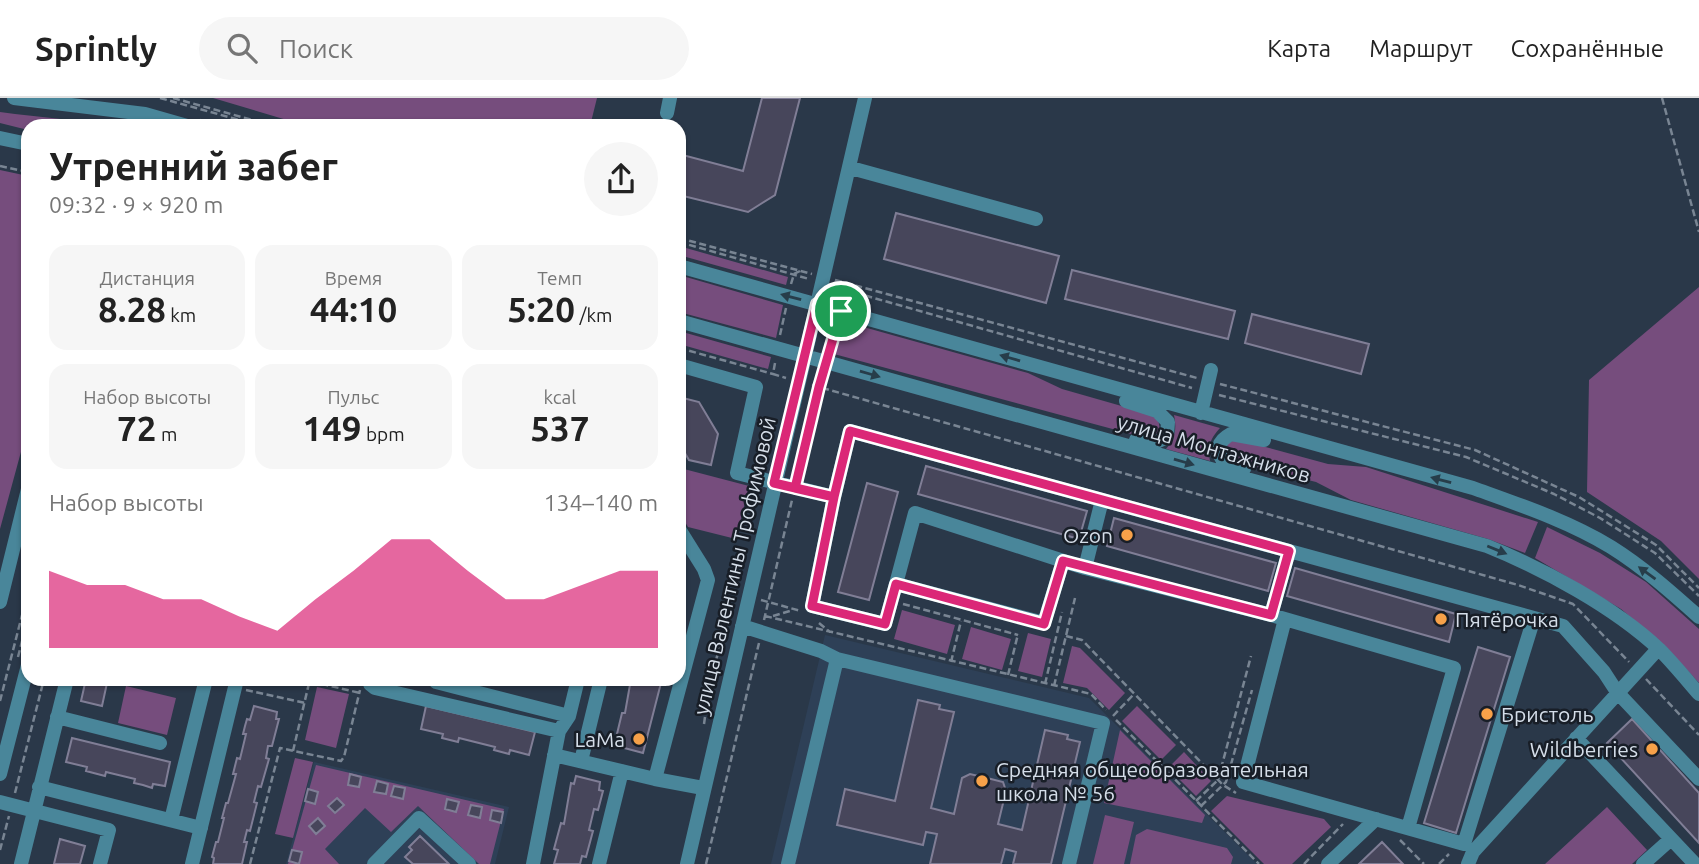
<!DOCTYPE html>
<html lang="ru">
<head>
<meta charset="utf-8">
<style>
  body { margin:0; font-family:Ubuntu,sans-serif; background:#f6f6f6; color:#222; height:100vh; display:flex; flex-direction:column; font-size:26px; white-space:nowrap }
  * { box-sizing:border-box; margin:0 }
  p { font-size:23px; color:#767676 }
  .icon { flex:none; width:38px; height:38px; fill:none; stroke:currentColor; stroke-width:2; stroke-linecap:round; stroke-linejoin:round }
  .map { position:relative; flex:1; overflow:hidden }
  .side { position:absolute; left:21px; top:21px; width:665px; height:567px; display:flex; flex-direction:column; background:#fff; border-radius:21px; box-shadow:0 2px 5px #0004 }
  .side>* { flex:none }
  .pin { position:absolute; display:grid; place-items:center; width:60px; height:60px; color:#fff; margin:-30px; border:4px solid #fff; border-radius:50%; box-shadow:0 2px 7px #0007 }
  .round { display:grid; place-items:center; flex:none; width:74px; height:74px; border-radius:37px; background:#f6f6f6 }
  .head { display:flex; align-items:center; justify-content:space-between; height:119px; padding:0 28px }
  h1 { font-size:38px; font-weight:700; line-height:52px }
  .figures { display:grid; grid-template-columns:repeat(3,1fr); gap:10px; height:119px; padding:7px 28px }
  .figures div { display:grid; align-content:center; border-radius:18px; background:#f6f6f6; text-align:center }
  .figures b { font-size:35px; font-weight:700 }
  .figures small { font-size:19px; font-weight:400 }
  .figures p { font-size:19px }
  .chart { height:196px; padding:14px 28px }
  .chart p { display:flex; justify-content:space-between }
  .chart svg { width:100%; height:126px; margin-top:7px; fill:#db2777; opacity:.7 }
  header { display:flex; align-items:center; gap:42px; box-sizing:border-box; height:98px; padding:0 35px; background:#fff; border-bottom:2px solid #e0e0e0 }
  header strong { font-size:33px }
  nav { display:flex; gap:38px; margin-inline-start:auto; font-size:24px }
  .search { width:490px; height:63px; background:#f6f6f6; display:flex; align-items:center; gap:18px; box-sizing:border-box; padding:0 24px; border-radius:38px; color:#767676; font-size:26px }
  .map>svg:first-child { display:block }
  .built { fill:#2e4057 }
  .green { fill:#764d7d }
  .building { fill:#47465b; stroke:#807e96; stroke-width:2 }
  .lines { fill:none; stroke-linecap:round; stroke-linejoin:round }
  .path { stroke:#798593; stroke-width:2.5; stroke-dasharray:7 3.5; stroke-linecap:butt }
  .minor { stroke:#49869a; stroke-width:14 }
  .oneway { fill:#273d4a }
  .route-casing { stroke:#fff; stroke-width:14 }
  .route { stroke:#db2777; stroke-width:9 }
  .poi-dot { fill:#f7a149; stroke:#181e27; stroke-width:2.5 }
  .labels { text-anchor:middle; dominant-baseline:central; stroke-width:5; stroke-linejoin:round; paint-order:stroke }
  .street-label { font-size:21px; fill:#d5dee9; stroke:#181e27 }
  .poi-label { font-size:21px; fill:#d5dee9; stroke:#181e27; text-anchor:end }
</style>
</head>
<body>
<header>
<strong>Sprintly</strong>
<div class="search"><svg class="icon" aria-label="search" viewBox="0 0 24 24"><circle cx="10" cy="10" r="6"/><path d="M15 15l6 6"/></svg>Поиск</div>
<nav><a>Карта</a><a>Маршрут</a><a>Сохранённые</a></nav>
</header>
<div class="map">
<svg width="1699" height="766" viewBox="0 0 1699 766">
  <rect width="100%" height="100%" fill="#2a3849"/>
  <path class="built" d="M825 537 1089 600 1257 766H771Z
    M314 664 509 709 495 766H286Z"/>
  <path class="green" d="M213 0H597L590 28H307Z
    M0 14 15 16 125 28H28V32L0 25Z
    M0 72 28 78V328L0 431Z
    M679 148 788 179 786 187 679 157Z
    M679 177 783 207 776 240 679 214Z
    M1699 189V481L1661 443 1587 394 1589 282Z
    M842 223 1028 275 1062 291 1153 317 1158 320 1160 332 1153 339 1146 340 834 256Z
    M679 233 771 259 768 271 679 246Z
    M1174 317 1220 330C1210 341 1207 349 1210 363L1166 351C1175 341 1177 331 1174 317Z
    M1236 341 1328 366 1366 369 1538 424 1525 455 1488 441 1351 402 1316 384 1232 363 1226 359 1223 348Z
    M679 363 684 371 749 388 736 441 688 429 679 414Z
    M1547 429 1600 455 1646 484 1699 531V585L1667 550 1621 511 1535 460Z
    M902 512 955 527 947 556 894 541Z
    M971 529 1011 541 1002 572 962 561Z
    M1028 535 1051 541 1042 579 1018 573Z
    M1072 548 1080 550 1125 595 1109 612 1087 590 1063 585Z
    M126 588 176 600 167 637 118 625Z
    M317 589 349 596 336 650 305 642Z
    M1137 608 1176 647 1161 662 1122 623Z
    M1120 632 1205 717 1202 725 1104 705Z
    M1184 654 1211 683 1196 698 1168 670Z
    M295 660 313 664 293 740 275 736Z
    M316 667 504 711 490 766H479L418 708 391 734 365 710 325 751 339 766H288Z
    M1227 698 1324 721 1331 729 1292 766H1264L1211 713Z
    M1607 709 1647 752 1632 766H1545Z
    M1105 717 1134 724 1124 766H1093Z
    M1147 731 1227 750 1233 759 1231 766H1130L1136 737Z"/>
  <path class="building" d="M762 0H800L775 97 748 114 679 97V56L743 73Z
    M896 115 1059 158 1046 205 884 161Z
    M1072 172 1235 213 1228 241 1065 201Z
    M1252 216 1369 246 1361 276 1245 245Z
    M679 299 699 304 718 336 711 367 689 362 679 345Z
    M926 368 1087 413 1079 441 918 396Z
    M867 385 898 394 869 502 838 494Z
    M1114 420 1276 465 1268 493 1107 448Z
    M1295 470 1456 516 1449 544 1287 498Z
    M679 474 685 484V493L679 517Z
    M1478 549 1510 559 1456 735 1424 725Z
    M86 581 107 585 102 608 81 603Z
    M631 581H662L643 655 617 648 619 641 616 640 622 615H625Z
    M918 602 940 607 939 611 954 614 931 710 954 716 962 680 970 676 987 680 1003 684 1006 693 998 726 1022 732 1045 632 1068 637 1067 641 1080 644 1051 766H1013L1016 754 1005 751 1001 766H930L937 736 926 734 923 747 837 727 845 691 895 703Z
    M254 608 277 614 276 621H279L272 648H268L266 660 269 661 261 689 258 688 254 704 257 705 250 733 247 732 244 744H247L242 766H213L214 760 212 759 216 744H218L224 720H222L226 705H228L236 676H233L237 660 240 661 246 636H243L245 628 247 621 250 622Z
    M426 608 535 634 529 657 510 652 509 656 494 652 495 649 459 640 458 644 442 640 443 636 421 631Z
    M1632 621 1699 695V745L1607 645Z
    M72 640 170 664 165 688 153 686 152 690 143 687 134 685 135 681 106 674 105 678 86 673 87 669 66 664Z
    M350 676 361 679 359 689 348 687Z
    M576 678 600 684 599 692 603 693 598 712 594 711 589 732 593 733 586 759 582 758 580 766H554L558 752 554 751 561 725 564 726 571 685 574 686Z
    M377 683 388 686 386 696 374 694Z
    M394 688 405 690 403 701 391 698Z
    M308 691 318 694 315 706 305 703Z
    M337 700 344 707 335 715 328 708Z
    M447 701 459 704 456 714 445 711Z
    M471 707 482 709 480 720 468 717Z
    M492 712 503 714 501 725 490 722Z
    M318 720 325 728 316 736 309 728Z
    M420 738 449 766H413L405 759 412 752 409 749Z
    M60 741 85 748 80 766H54Z
    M1382 744 1403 766H1359Z
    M292 752 302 754 299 766 289 763Z"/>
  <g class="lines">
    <path class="path" d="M160 0 261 28
      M173 0 274 28
      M1662 0 1699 134
      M200 22 215 28
      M0 68 28 74
      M679 140 812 176
      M679 144 809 181
      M835 182 1197 280
      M791 186 794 176 800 173
      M835 189 1192 290
      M780 237 786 210
      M679 250 773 276
      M830 253 837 226
      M775 265 773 276 786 280
      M1220 286 1475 352 1579 399 1656 447 1699 490
      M812 287 1518 487 1573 506 1629 564
      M1219 297 1466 359 1554 396 1600 420 1655 455 1699 498
      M799 375 823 277
      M761 502 801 513
      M903 506 1018 537
      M765 518 1091 596 1106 612
      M773 518 793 512
      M764 522 792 402
      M819 525 830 534
      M1066 538 1082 542 1223 687 1236 695
      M18 559 28 520
      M951 564 961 523
      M1008 577 1018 536
      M301 581 360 595
      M1646 581 1699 637
      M1045 586 1062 514
      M1054 588 1075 500
      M246 592 305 605
      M0 603 28 494
      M1113 618 1134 596
      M1116 622 1259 766
      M704 626C709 590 716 555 729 521
      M293 653 310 581
      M15 695 44 581
      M1196 703 1218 682 1251 558
      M1201 708 1226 684 1252 592
      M1400 742 1424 766
      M0 752 9 718
      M250 766 280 650 341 663 344 659 360 592
      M706 766 759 545
      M1304 766 1343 726
      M1439 766 1449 756"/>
    <path class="minor" d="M14 0 145 16 187 28
      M667 15 670 0
      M0 40 28 46
      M851 70 1036 121
      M679 168 1473 390C1520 407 1568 423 1611 449 1643 469 1671 494 1699 519
      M679 223 1487 448C1544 471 1614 509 1659 551 1673 565 1686 581 1699 596
      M679 267 756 289 737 375 834 399
      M1126 303 1157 313 1168 324 1167 338C1157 346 1149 345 1136 342
      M1201 315 1211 272
      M1244 371 1224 364C1215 352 1218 343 1231 336L1264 342
      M1063 463 1044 525 896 486 915 415 1085 470 1271 517 1454 570 1408 730
      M1085 470 1102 402
      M896 486 885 526 812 508 834 399 850 333 1563 528 1604 574 1617 594 1699 681
      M0 504 28 391
      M1271 517 1289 453
      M1285 521 1243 684 1464 746 1534 520
      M742 528 821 553 837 561
      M369 581 370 586 375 590 559 633
      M437 581 436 584 569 618
      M57 619 160 645
      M1576 640 1695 766
      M554 657 655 681 708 482 704 471 679 431
      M581 663 601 581
      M0 676 28 567
      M655 681 703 690
      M39 689 201 730
      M0 704 109 732 100 766
      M171 722 206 581
      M21 766 67 581
      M192 766 237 581
      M374 766 419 720 469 766
      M533 766 559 633 569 618 578 581
      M599 766 622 673
      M687 766 865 0
      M788 766 837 561 1103 625 1069 766
      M1328 766 1376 721
      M1468 766 1473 754 1658 551
      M1643 766 1671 741"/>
  </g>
  <defs><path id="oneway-solid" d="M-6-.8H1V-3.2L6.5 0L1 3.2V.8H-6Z" transform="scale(1.75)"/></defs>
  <g class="oneway">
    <use href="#oneway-solid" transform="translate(791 199) rotate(-165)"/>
    <use href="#oneway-solid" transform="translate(1010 260) rotate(-164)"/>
    <use href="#oneway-solid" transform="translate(870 276) rotate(16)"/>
    <use href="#oneway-solid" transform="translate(1184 364) rotate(16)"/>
    <use href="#oneway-solid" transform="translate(1441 382) rotate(-165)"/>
    <use href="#oneway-solid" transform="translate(1497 452) rotate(22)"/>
    <use href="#oneway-solid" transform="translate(1647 475) rotate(-144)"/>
  </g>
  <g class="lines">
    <defs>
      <path id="route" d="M841 213 819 289 795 390 834 399 850 333 1289 453 1271 517 1063 463 1044 526 896 486 885 526 812 508 834 399 774 385 817 206 841 213"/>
    </defs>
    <use href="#route" class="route-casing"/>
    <use href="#route" class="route"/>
  </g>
  <g class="poi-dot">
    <circle cx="1127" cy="437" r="7"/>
    <circle cx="1441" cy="521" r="7"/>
    <circle cx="1487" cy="616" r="7"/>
    <circle cx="639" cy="641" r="7"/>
    <circle cx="1652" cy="651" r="7"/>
    <circle cx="982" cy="683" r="7"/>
  </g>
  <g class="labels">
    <g class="street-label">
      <text transform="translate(1214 350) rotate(16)">улица Монтажников</text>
      <text transform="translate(734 468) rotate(-77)">улица Валентины Трофимовой</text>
    </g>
    <g class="poi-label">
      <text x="1113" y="437">Ozon</text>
      <text x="1455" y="521" text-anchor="start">Пятёрочка</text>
      <text x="1501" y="616" text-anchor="start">Бристоль</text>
      <text x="625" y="641">LaMa</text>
      <text x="1638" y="651">Wildberries</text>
      <text x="996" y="671" text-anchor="start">Средняя общеобразовательная<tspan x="996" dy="24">школа № 56</tspan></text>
    </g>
  </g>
</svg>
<div class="pin" style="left:841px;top:213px;background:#1e9e55"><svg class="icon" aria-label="arrive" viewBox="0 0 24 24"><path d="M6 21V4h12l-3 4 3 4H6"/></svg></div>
<section class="side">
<div class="head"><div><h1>Утренний забег</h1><p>09:32 · 9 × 920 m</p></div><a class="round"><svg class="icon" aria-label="share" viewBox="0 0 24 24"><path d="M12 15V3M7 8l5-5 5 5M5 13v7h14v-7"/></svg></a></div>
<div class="figures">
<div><p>Дистанция</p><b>8.28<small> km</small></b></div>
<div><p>Время</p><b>44:10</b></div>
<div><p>Темп</p><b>5:20<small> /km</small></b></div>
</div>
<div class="figures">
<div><p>Набор высоты</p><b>72<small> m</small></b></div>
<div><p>Пульс</p><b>149<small> bpm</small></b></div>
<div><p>kcal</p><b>537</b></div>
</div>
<div class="chart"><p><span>Набор высоты</span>134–140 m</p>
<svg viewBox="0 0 160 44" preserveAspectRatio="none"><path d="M0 44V17L10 22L20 22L30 27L40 27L50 33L60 38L70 27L80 17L90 6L100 6L110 17L120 27L130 27L140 22L150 17L160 17V44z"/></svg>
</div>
</section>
</div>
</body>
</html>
